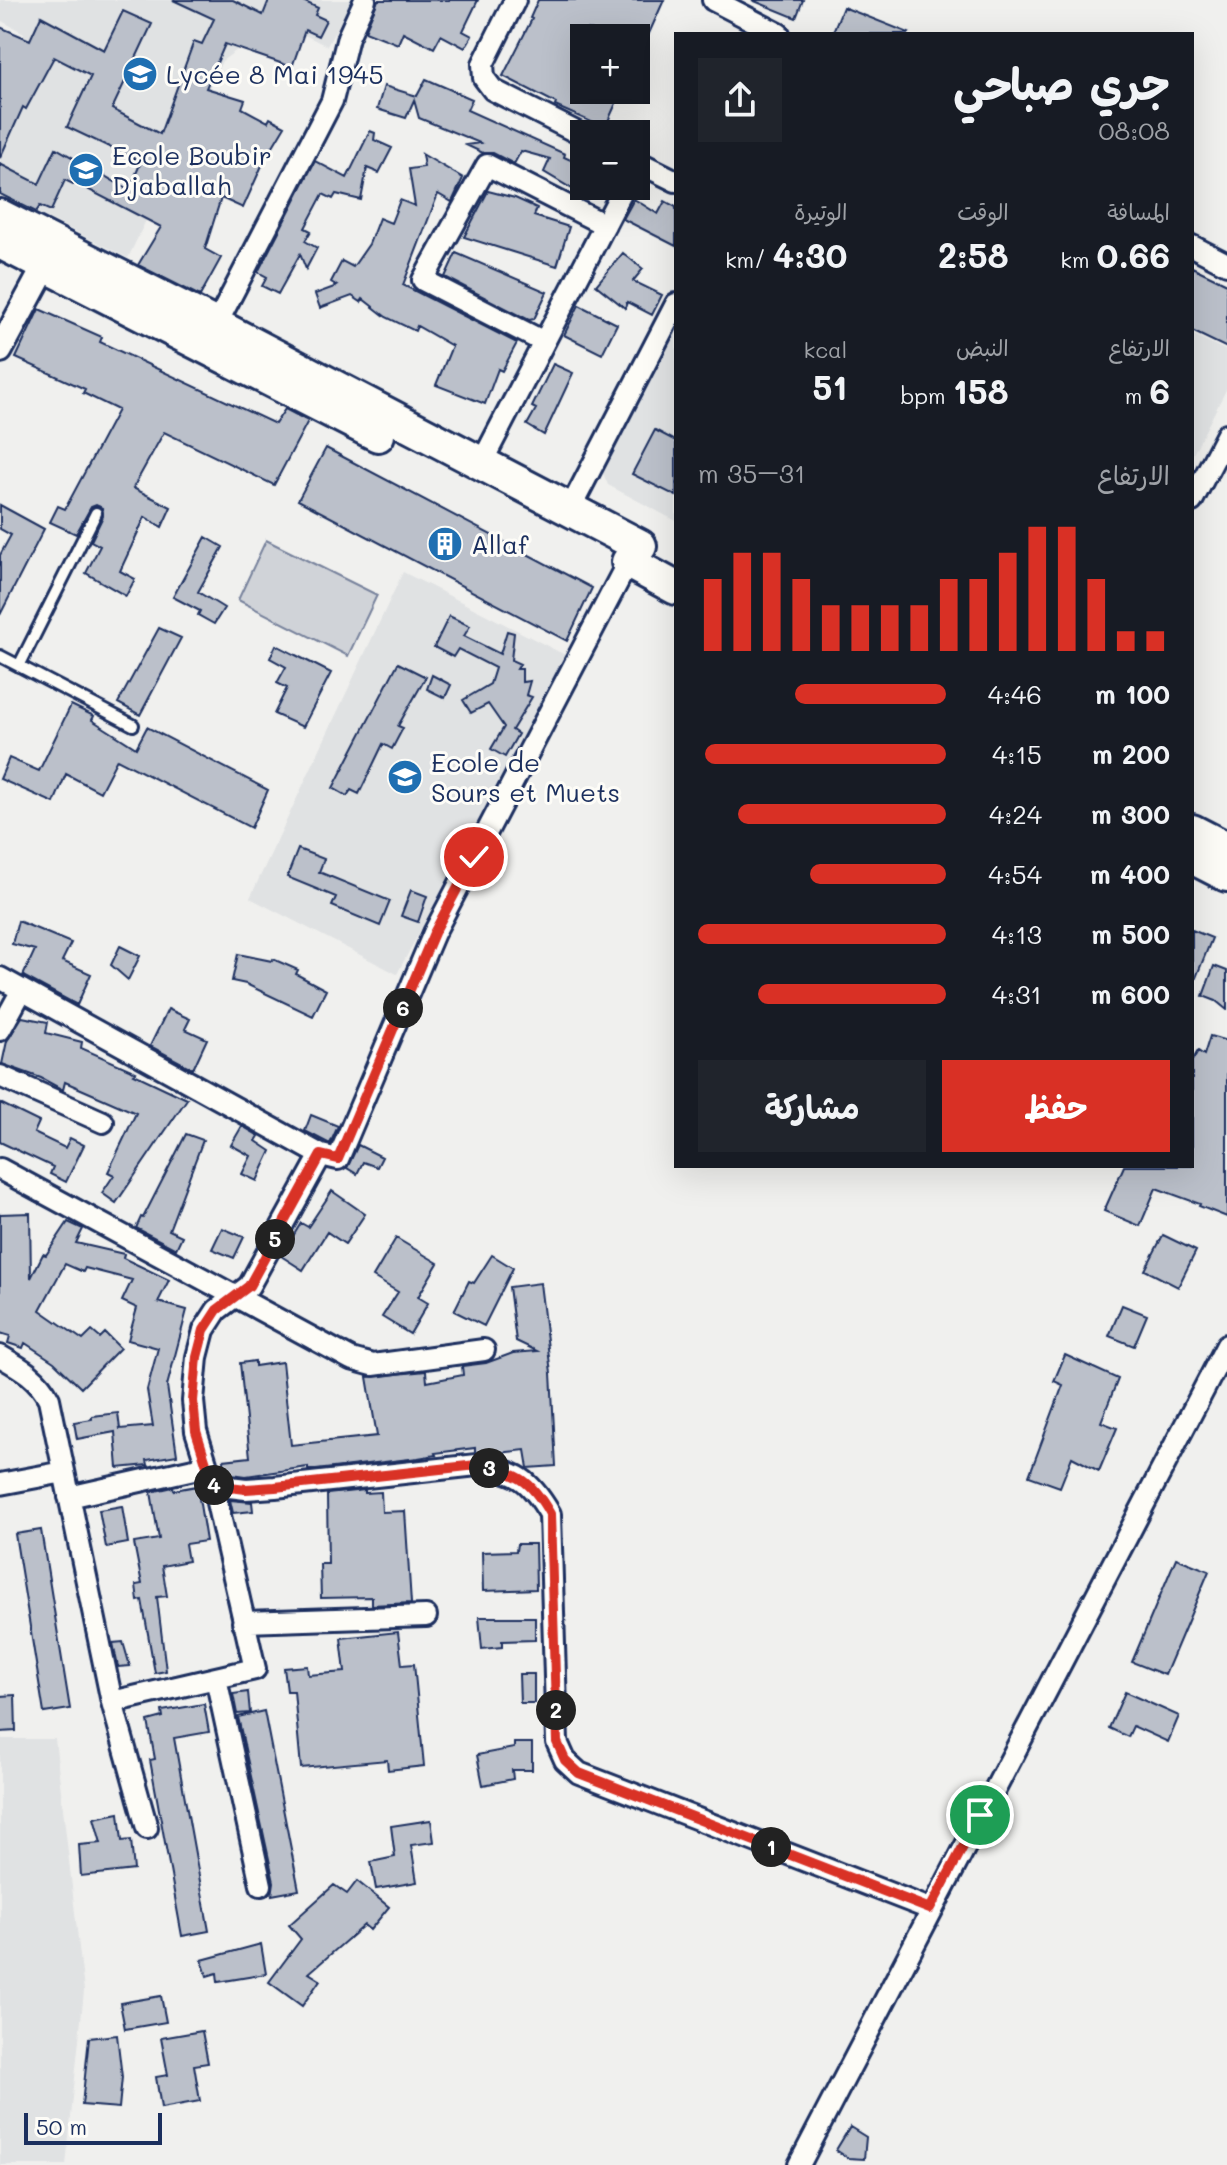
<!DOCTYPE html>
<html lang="ar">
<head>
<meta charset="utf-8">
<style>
  body { margin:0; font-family:Mali,"Playpen Sans Arabic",sans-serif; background:#20242c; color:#f1f3f6; direction:rtl; height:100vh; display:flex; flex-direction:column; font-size:30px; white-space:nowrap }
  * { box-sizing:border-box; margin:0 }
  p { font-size:26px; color:#9ea1a6 }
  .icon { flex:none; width:44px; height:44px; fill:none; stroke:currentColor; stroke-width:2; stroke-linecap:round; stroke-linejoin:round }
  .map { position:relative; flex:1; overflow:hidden; direction:ltr }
  .panel { position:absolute; left:674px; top:32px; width:520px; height:1136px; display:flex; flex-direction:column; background:#171b24; border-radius:0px; box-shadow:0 8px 32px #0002; direction:rtl }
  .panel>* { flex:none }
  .fabs { position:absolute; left:570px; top:24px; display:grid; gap:16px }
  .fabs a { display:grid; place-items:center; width:80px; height:80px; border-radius:0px; background:#171b24; box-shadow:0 8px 32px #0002; font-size:40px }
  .scale { position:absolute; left:24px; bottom:20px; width:138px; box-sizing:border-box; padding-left:8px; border:4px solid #1b2f5e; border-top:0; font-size:22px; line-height:28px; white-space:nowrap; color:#1b2f5e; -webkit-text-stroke:6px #fdfcf7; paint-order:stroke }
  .pin { position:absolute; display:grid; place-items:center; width:68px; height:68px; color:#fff; margin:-34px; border:4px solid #fff; border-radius:50%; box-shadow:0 2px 8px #0007 }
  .km { position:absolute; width:40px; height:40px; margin:-20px; border-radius:50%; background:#222; color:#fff; font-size:22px; line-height:40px; text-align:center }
  .round { display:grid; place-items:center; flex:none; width:84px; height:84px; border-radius:0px; background:#20242c }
  .overview { display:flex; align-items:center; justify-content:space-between; height:136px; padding:0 24px }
  h1 { font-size:44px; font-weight:700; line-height:60px }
  .figures { display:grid; grid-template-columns:repeat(3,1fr); gap:12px; height:136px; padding:8px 24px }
  .figures div { display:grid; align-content:center }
  .figures b { font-size:34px; font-weight:700 }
  .figures small { font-size:22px; font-weight:400 }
  .figures p { font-size:22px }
  .chart { height:224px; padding:16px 24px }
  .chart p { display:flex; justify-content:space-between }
  .chart svg { width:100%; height:144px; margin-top:8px; stroke:#d93025; stroke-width:6 }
  .cta { display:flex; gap:16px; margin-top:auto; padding:16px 24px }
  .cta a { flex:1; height:92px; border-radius:0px; background:#d93025; color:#fff; font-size:32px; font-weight:700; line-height:92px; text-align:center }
  .cta a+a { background:#20242c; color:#f1f3f6 }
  ul { padding:0 24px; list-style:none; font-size:26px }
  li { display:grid; grid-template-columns:128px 96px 1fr; align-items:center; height:60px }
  li i { height:20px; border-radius:10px; background:#d93025 }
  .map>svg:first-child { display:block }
  .built { fill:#e0e2e3 }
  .green { fill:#d0d3d8; stroke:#76819b; stroke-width:2 }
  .building { fill:#bbc0ca; stroke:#1b2f5e; stroke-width:2 }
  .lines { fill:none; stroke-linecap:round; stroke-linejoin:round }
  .service-casing { stroke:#1b2f5e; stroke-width:16 }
  .minor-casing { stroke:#1b2f5e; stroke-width:26 }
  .tertiary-casing { stroke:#1b2f5e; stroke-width:30 }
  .primary-casing { stroke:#1b2f5e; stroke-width:38 }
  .trunk-casing { stroke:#1b2f5e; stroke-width:38 }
  .service { stroke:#fdfcf7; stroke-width:10 }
  .minor { stroke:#fdfcf7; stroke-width:20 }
  .tertiary { stroke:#fdfcf7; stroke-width:24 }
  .primary { stroke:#fdfcf7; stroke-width:32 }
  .trunk { stroke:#fdfcf7; stroke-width:32 }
  .route-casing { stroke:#fff; stroke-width:16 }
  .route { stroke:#d93025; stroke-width:10 }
  .labels { text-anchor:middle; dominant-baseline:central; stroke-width:6; stroke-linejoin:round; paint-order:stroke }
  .poi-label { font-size:26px; fill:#1b2f5e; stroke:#fdfcf7; text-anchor:start }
</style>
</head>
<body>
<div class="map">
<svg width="1227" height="2165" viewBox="0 0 1227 2165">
  <rect width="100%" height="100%" fill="#f0f0ee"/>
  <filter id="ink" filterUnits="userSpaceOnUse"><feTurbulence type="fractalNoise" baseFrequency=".0125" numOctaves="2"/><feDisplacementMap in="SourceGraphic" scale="16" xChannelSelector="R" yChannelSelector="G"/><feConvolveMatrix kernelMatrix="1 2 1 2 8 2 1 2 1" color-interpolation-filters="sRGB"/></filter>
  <g filter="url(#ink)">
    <path class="built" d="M0 0H352L327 46 264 15 253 38 222 61 128 258 0 194V83L24 33 0 20Z
      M676 332V521L608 485 603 473Z
      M1192 334 1227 351V388L1192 456Z
      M403 572 567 656 397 974 250 898Z
      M55 1739 84 1991 66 2165H0V1739Z"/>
    <path class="green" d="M266 540 377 595 348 656 238 600Z"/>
    <path class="building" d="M173 0H233L263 15 269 0H301L318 8 315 15 326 20 318 36 305 30 292 67 225 44 206 88 245 100 242 108 268 122 270 118 285 126 264 161 243 208 221 198 205 249 221 258 200 296 138 265 161 227 74 182 73 184 65 180 51 211 40 206 36 212 0 194V164L39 184 56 148 129 190 141 162 67 127 91 76 54 57 26 109 23 107 0 158V27L30 40 41 16 104 50 123 11 152 24 112 109 160 134 194 41 202 44 214 19Z
      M378 0H478L463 31 472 36 465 48 441 35 434 48 403 32 398 44 365 31Z
      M538 0H664L647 38H610L588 29 576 56 584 59V90H622L605 128 555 106 556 103 503 76 532 19 530 18Z
      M752 0H803L796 18Z
      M843 7 909 33 908 34H832Z
      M426 79 472 99 467 110 565 154 564 157 584 166V196L544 172 550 159 521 151 514 164 493 153H483L466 145 480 143 419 118 414 100 406 118 377 109 384 86 417 96Z
      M370 131 375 133 374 140 392 148 379 173 367 168 361 200 336 194 333 199 323 194 305 228 311 231 305 241 317 248 306 269 300 254 278 294 262 286 267 277 258 272 315 161 347 178Z
      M422 154 463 178 452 202 438 194 403 285 517 343 502 371 498 369 485 404 436 385 452 346 417 326 415 331 386 317 363 299 361 302 352 296 320 308 315 294 337 286 331 282 342 261 353 267 369 244 379 218 391 223 400 200 415 206 409 169 424 167Z
      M488 191 515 198 537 208 534 216 569 227 557 266 464 237Z
      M634 199 658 214 665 201 676 207V246L623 219Z
      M456 253 547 292 534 319 529 320 445 277Z
      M623 253 643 269 633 281 662 295 652 315 627 302 625 308 596 285Z
      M1192 267 1227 284V348L1192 331Z
      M579 305 617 324 602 354 564 335Z
      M39 309 102 337 100 342 275 424 285 409 308 421 274 485 164 432 133 488 171 507 162 527 145 517 120 571 135 579 126 596 86 573 100 546 91 541 103 516 102 508 96 505 91 507 76 534 50 522 58 506 65 509 118 410 83 393 85 389 16 358Z
      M553 364 573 373 544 435 527 425 536 409 532 407Z
      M655 430 676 441V496L632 474Z
      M326 448 592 588 567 641 298 500Z
      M0 505 44 529 0 615V555L11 535 0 529Z
      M206 537 223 547 198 592 224 608 214 624 198 615 200 611 173 597Z
      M449 616 470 626 464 636 500 654 507 631 514 633 511 660 520 664 517 669H522V682L530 681 526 695 532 697 512 730 518 734 505 757 491 749 504 727 488 704 471 713 463 700 490 684 495 668 458 649 453 657 434 647Z
      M159 628 181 638 140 715 118 703Z
      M276 645 331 673 303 727 274 714 287 688 277 683 286 667 270 658Z
      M398 663 426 677 398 726 403 728 392 749 383 744 359 794 351 790 347 796 333 788Z
      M432 675 451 685 445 698 427 689Z
      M71 705 94 716 92 720 136 748 147 727 268 790 251 828 117 759 100 792 66 774 54 803 0 779 9 758 39 771Z
      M298 849 324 859 319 872 390 901 380 926 332 906 336 897 287 877Z
      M411 890 427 896 418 922 401 916Z
      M18 921 71 943 62 961 91 974 77 1005 23 976 35 950 12 944Z
      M1192 930 1212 938 1193 985H1192Z
      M120 946 140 956 128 980 111 965Z
      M238 954 272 961 273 959 298 970 296 974 326 990 313 1016 246 984 232 981Z
      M1214 966 1227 971V1010L1216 1001 1203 996Z
      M168 1009 190 1019 185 1029 207 1039 193 1069 150 1046Z
      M22 1017 48 1022 46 1033 82 1042 81 1048 136 1072 134 1074 187 1099 116 1203 102 1193 114 1175 108 1172 136 1113 65 1082 63 1090 41 1078 2 1064 7 1041Z
      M1210 1036 1227 1041V1217L1199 1206 1200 1204 1156 1188 1140 1226 1104 1211 1124 1166H1192V1061L1198 1051 1204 1055Z
      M0 1103 39 1122 34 1133 65 1148 70 1138 84 1145 66 1182 50 1174 53 1167 0 1142Z
      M311 1115 338 1126 330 1144 305 1131Z
      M242 1126 259 1136 256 1141 271 1151 257 1181 242 1174 251 1156 231 1145Z
      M186 1134 203 1140 169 1230 182 1236 176 1249 136 1228 141 1217 143 1218Z
      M358 1145 382 1157 377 1167 363 1162 357 1174 347 1168Z
      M332 1191 365 1214 345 1244 327 1232 303 1270 281 1256 301 1223 308 1227Z
      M30 1213 31 1278 43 1254 46 1255 68 1222 83 1229 76 1243 124 1254 123 1258 169 1280 158 1302 187 1310 167 1386 177 1455 147 1460 148 1465 118 1468 115 1432 77 1439 74 1422 92 1419V1416L118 1413 120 1429 153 1426 147 1390 158 1348 128 1340 137 1308 122 1301 132 1280 85 1268 83 1272 65 1264 40 1310 83 1340 92 1331 100 1338 105 1333 120 1348 81 1388 54 1362 25 1343 23 1348 8 1343 10 1336 0 1333V1214Z
      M222 1228 244 1237 234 1258 212 1249Z
      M1163 1235 1196 1251 1178 1287 1145 1270Z
      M396 1238 438 1263 418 1297 428 1303 410 1334 382 1317 398 1292 373 1277Z
      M492 1255 513 1268 484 1326 454 1311 469 1281 474 1283Z
      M540 1283 551 1373 556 1466 528 1468 525 1450 489 1454 475 1452V1448L435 1453 436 1455 418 1458 316 1470H308V1467L246 1476 225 1473 224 1460 250 1457 240 1363 255 1361V1366L282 1362 291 1445 377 1436 367 1377 426 1371 427 1382 463 1375 462 1366 486 1363 513 1353 537 1351 516 1341 509 1287Z
      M1122 1305 1147 1315 1134 1346 1109 1336Z
      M1065 1355 1118 1379 1101 1422 1117 1428 1099 1471 1072 1457 1060 1487 1029 1476 1063 1385 1054 1381Z
      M197 1486 206 1541 185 1544 188 1561 162 1566 167 1596 157 1597 166 1671 155 1673 142 1600 138 1601 136 1585 142 1584 134 1543 159 1539 151 1492 173 1487 174 1490Z
      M365 1490V1493L381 1492 382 1512 405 1511 411 1603 372 1605V1597L321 1598 320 1564H328L327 1494Z
      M230 1500 252 1502 253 1511 233 1513Z
      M122 1506 128 1543 106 1547 99 1510Z
      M41 1530 70 1709 44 1713 15 1534Z
      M517 1544H535L536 1589 483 1591 482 1552 516 1551Z
      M1176 1558 1209 1571 1165 1675 1132 1662Z
      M479 1617H535V1640L502 1641V1647L482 1649Z
      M398 1632 402 1665 414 1664 424 1766 388 1770 387 1760 301 1768 294 1691H287L284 1668 307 1666 308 1675 345 1672 341 1638Z
      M123 1642 130 1666 118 1667 113 1643Z
      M519 1674H534V1703H520Z
      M248 1692 250 1713 237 1714 233 1694Z
      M1125 1692 1179 1716 1168 1742 1133 1726 1128 1737 1109 1728Z
      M15 1695 16 1731 0 1732V1696Z
      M204 1704 209 1732 174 1738 209 1931 182 1936 150 1760 155 1759 148 1721 163 1717 162 1711Z
      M264 1711 299 1890 272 1895 274 1882 238 1717Z
      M514 1743H532V1770H512L513 1779 483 1785 477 1755 514 1748Z
      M119 1813 122 1841 131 1840 134 1870 81 1876 79 1845 101 1843 94 1818Z
      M431 1820 434 1842 411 1845 417 1882 376 1889 371 1862 395 1857 391 1826Z
      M357 1881 389 1907 370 1930 364 1925 309 1973 320 1980 302 2006 269 1982 301 1939 289 1925 334 1885 347 1894Z
      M261 1944 266 1974 218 1982 217 1973 207 1976 202 1960Z
      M161 1996 166 2022 125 2029 120 2003Z
      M202 2031 208 2063 194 2065 200 2101 161 2108 156 2077 168 2075 161 2038Z
      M117 2035 122 2077 119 2108 82 2105 89 2038Z
      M850 2127 866 2137 864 2159 848 2158 836 2150Z"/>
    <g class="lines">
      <defs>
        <path id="service" d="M0 656 133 725
          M19 666 96 513"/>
        <path id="minor" d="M515 0 483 64 484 78 493 90 584 136
          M713 0 779 34
          M636 161 676 181
          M1192 246 1227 264
          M216 325 332 101 348 37 365 0
          M544 342 423 280 487 165 605 225
          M481 464 625 186
          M1192 501 1227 434
          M570 509 676 304
          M0 978 321 1155 338 1159 434 933 628 562
          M0 1030 22 990
          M0 1076 103 1122
          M0 1169 351 1359 373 1365 484 1350
          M0 1356C21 1368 38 1377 49 1399L112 1702 147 1828
          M0 1484 64 1472
          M213 1485 246 1489 275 1487 477 1465C517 1472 529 1478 550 1514L557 1742 565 1760 579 1773 930 1909
          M69 1497 207 1466
          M243 1622 426 1616
          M216 1678 261 1885
          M112 1702 255 1669 213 1485 196 1431 193 1401 197 1357 204 1330 217 1310 249 1286 321 1155
          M799 2165 1227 1345"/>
        <path id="tertiary" d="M0 350 54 250"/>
        <path id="primary" d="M0 216 216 325 640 546
          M0 242 378 435"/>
        <path id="trunk" d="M628 562 676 588
          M1192 831 1227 849
          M1192 857 1227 875"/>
      </defs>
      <use href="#service" class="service-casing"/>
      <use href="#minor" class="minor-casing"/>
      <use href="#tertiary" class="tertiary-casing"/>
      <use href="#primary" class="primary-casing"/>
      <use href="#trunk" class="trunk-casing"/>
      <use href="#service" class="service"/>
      <use href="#minor" class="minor"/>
      <use href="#tertiary" class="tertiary"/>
      <use href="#primary" class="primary"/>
      <use href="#trunk" class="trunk"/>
    </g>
  </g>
  <g class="lines" filter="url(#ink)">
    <defs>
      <path id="route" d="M474 857 434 933 338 1159 321 1155 249 1286 217 1310 204 1330 197 1357 193 1401 196 1431 213 1485 246 1489 275 1487 477 1465C517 1473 530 1478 550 1514L557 1742 565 1760 579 1773 930 1909 980 1815"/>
    </defs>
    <use href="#route" class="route-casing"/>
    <use href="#route" class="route"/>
  </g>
  <defs>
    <symbol id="school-disc" viewBox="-11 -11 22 22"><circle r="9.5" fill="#1f6fb2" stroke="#fdfcf7"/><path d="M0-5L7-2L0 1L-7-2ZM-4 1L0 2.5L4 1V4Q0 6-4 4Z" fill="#fff"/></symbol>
    <symbol id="building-disc" viewBox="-11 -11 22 22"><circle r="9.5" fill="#1f6fb2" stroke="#fdfcf7"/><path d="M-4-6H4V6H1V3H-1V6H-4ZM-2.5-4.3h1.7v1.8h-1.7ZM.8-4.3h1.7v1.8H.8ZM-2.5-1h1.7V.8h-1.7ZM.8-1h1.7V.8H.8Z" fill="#fff"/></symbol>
  </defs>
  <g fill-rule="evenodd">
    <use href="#school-disc" x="120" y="54" width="40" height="40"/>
    <use href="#school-disc" x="66" y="150" width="40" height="40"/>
    <use href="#building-disc" x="425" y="524" width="40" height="40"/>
    <use href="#school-disc" x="385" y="757" width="40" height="40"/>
  </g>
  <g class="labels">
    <g class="poi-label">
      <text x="166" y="74">Lycée 8 Mai 1945</text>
      <text x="112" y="155">Ecole Boubir<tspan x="112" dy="30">Djaballah</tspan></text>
      <text x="471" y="544">Allaf</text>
      <text x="431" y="762">Ecole de<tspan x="431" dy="30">Sours et Muets</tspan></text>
    </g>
  </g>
</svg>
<div class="fabs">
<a>+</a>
<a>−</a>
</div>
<div class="scale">50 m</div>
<div class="pin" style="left:980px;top:1815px;background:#1e9e55"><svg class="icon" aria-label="arrive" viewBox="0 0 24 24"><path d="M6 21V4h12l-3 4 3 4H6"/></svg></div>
<div class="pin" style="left:474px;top:857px;background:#d93025"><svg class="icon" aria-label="check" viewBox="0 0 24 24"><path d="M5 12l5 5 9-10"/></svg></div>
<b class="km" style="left:771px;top:1847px">1</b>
<b class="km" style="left:556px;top:1710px">2</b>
<b class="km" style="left:489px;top:1468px">3</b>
<b class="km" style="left:214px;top:1485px">4</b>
<b class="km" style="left:275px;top:1239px">5</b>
<b class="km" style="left:403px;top:1008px">6</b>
<section class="panel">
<div class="overview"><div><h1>جري صباحي</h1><p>08:08</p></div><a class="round"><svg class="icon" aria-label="share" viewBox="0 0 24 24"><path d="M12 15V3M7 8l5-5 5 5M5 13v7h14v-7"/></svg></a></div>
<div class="figures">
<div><p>المسافة</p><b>0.66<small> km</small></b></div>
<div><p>الوقت</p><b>2:58</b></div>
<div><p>الوتيرة</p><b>4:30<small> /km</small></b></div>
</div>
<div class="figures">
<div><p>الارتفاع</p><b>6<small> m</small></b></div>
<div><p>النبض</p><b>158<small> bpm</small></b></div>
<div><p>kcal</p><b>51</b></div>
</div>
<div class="chart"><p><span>الارتفاع</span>31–35 m</p>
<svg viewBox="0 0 160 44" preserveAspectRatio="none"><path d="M5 44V22M15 44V14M25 44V14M35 44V22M45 44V30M55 44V30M65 44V30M75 44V30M85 44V22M95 44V22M105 44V14M115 44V6M125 44V6M135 44V22M145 44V38M155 44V38"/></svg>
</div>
<ul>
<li><b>100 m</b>4:46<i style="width:61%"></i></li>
<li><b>200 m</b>4:15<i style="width:97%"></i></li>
<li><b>300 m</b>4:24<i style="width:84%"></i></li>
<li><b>400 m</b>4:54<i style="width:55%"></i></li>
<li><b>500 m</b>4:13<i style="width:100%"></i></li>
<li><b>600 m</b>4:31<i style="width:76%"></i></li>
</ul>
<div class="cta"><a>حفظ</a><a>مشاركة</a></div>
</section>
</div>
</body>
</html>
